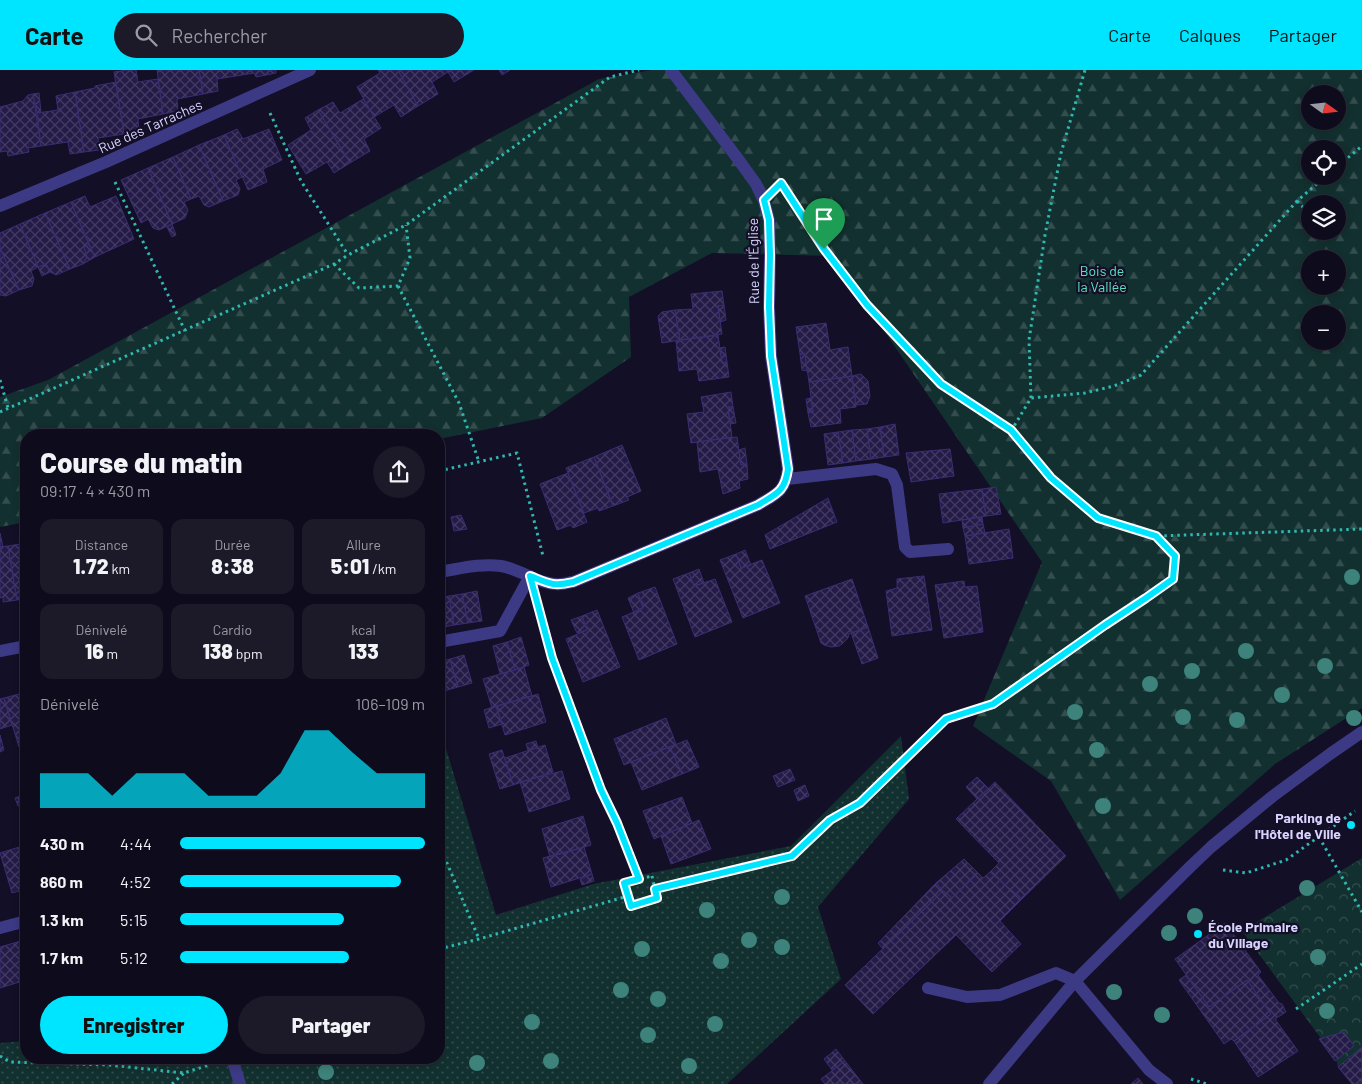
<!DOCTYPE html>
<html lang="fr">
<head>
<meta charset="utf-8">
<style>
  body { margin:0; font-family:Barlow,sans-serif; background:#1c1929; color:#f1f3f6; height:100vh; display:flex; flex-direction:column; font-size:19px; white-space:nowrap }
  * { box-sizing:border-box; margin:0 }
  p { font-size:16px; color:#9b9ba3 }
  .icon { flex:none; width:28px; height:28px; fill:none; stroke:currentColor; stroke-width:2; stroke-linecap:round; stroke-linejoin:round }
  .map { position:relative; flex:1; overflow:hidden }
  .panel { position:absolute; left:20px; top:359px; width:425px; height:635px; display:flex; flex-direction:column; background:#0e0b1c; border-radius:20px; box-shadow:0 2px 8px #0003,0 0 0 1px #2e2b3b }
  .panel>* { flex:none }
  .needle { width:32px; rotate:105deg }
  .controls { position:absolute; left:1301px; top:15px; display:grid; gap:10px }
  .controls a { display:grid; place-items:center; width:45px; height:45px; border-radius:50%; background:#0e0b1c; box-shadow:0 2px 8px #0003,0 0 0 1px #2e2b3b; font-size:25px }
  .pin { position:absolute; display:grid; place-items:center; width:42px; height:42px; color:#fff; margin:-51px -21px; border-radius:50% 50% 50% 0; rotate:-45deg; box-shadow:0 0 5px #0007 }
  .pin .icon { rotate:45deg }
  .round { display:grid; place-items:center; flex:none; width:52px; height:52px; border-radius:26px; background:#1c1929 }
  .headline { display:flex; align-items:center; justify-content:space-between; height:85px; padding:0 20px }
  h1 { font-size:28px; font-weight:800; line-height:38px }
  .stats { display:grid; grid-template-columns:repeat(3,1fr); gap:8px; height:85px; padding:5px 20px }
  .stats div { display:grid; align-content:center; border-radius:12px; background:#1c1929; text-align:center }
  .stats b { font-size:21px; font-weight:800 }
  .stats small { font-size:14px; font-weight:400 }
  .stats p { font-size:14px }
  .chart { height:140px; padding:10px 20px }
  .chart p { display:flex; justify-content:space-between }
  .chart svg { width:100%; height:90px; margin-top:5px; fill:#00e5ff; opacity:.7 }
  .action { display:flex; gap:10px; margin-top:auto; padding:10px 20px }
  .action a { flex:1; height:58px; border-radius:30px; background:#00e5ff; color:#111; font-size:20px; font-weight:800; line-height:58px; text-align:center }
  .action a+a { background:#1c1929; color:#f1f3f6 }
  ul { padding:0 20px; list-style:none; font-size:16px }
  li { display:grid; grid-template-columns:80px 60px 1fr; align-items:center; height:38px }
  li i { height:12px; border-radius:6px; background:#00e5ff }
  header { display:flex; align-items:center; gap:30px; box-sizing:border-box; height:70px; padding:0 25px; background:#00e5ff; color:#111 }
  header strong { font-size:24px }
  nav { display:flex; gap:28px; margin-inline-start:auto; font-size:18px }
  .search { width:350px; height:45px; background:#1c1929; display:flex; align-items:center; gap:12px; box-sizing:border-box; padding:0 18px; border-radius:28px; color:#9b9ba3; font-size:19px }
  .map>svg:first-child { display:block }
  .grass { fill:url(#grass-dots) }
  .forest { fill:url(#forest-firs); fill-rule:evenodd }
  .park { fill:url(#park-crowns) }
  .building { fill:url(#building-cross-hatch); stroke:#3b2d73 }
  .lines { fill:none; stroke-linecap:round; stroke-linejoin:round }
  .path { stroke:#2fb8b0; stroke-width:3; stroke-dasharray:2.5 4; stroke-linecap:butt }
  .minor { stroke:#3d3a85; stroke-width:12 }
  .tree { fill:#3d827b }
  .route-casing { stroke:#fff; stroke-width:10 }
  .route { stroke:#00e5ff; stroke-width:6 }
  .poi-dot { fill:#00e5ff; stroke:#130f26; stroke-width:2 }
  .labels { text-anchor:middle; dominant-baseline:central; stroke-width:4.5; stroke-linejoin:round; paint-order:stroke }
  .street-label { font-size:14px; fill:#d9d4ff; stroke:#130f26 }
  .park-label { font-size:14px; fill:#5fe0c0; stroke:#130f26 }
  .poi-label { font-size:14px; font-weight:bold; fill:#d9d4ff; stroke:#130f26; text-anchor:end }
</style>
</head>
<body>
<header>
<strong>Carte</strong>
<div class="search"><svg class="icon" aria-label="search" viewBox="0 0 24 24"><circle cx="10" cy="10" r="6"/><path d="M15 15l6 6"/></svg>Rechercher</div>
<nav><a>Carte</a><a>Calques</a><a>Partager</a></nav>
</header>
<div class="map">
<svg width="1362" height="1014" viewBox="0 0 1362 1014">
  <defs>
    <pattern id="grass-dots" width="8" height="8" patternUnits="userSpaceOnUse" patternTransform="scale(1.25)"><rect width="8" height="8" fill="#12302f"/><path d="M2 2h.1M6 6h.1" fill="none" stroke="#344d4e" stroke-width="1.8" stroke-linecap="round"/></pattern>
    <pattern id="forest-firs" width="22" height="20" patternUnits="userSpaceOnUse" patternTransform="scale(1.25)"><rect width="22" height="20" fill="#12302f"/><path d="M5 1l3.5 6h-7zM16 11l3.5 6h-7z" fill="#344d4e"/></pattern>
    <pattern id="park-crowns" width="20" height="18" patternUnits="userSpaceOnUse" patternTransform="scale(1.25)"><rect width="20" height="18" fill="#12302f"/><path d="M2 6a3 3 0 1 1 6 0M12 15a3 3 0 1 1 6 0" fill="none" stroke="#344d4e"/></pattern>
    <pattern id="building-cross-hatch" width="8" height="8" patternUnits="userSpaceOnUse" patternTransform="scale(1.25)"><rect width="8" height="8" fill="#241b47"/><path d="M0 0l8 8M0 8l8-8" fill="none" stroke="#433b63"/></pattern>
  </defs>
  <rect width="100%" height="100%" fill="#130f26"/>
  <path class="grass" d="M439 655 496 845 593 814 791 776 901 666 909 729 818 837 841 909 727 1014H0V973L26 971V988H439Z"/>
  <path class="forest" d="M652 0H1362V638L1275 694 1120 830 1051 711 973 656 1042 492 833 186 712 183 629 227 631 287 542 348 439 369V365H26V452L0 457V327L48 310 599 9ZM1310 24H1338V51H1310ZM1310 79H1338V106H1310ZM1310 134H1338V161H1310ZM1310 189H1338V216H1310ZM1310 244H1338V271H1310Z"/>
  <path class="park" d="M1362 788V977L1338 997 1336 989 1242 861Z"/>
  <path class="building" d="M127 0H136L138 12 158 9 163 44 138 49 139 61 124 64 114 2Z
    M157 0H199L203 24 177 29 178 41 163 44Z
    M199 0H241L242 5 217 9 218 21 203 24Z
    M241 0H276V3L256 7 254 3 242 5Z
    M378 0H398L418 36 401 47 394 35 374 47 357 17 380 3Z
    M398 0H447L448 2 432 12 438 24 418 36Z
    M447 0H474L454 12Z
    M499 0H510L502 5Z
    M116 12 124 64 98 68 99 80 84 82 75 22 95 18V16Z
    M75 22 84 82 70 84 68 72 41 76 37 43 58 40 56 26Z
    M39 23 41 42 37 43 33 24Z
    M33 24 41 76 28 78 29 82 8 86 7 81 0 82V37L23 31 28 25Z
    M363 29 381 58 364 69 370 81 350 93 318 40 333 32 340 43Z
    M318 40 350 93 334 103 327 92 306 104 288 75 311 60 305 48Z
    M237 59 243 69 269 59 282 90 263 99 267 112 248 120 224 65Z
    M224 65 242 107 236 110 240 119 238 125 223 131 199 75Z
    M199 75 223 131 209 137 204 135 199 126 191 129 173 87Z
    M173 87 191 129 184 132 188 140 185 148 172 154 148 98Z
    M148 98 172 154 159 160 153 158 148 149 141 153 121 110Z
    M85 126 90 137 116 126 134 169 95 187 71 132Z
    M71 132 89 175 84 177 87 187 83 194 70 199 45 143Z
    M45 143 70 199 56 205 50 202 46 194 38 197 20 154Z
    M20 154 38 197 31 201 34 209 32 216 19 220 0 178V163Z
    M172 154 176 165 172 167 167 157Z
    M89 175 95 187 83 194 87 187 84 177Z
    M0 178 19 220 6 226 0 225Z
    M46 194 50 202 42 206 38 197Z
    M722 221 724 235 718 236 722 264 680 270 675 240 693 239 691 224Z
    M724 235 726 250 720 252 718 236Z
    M675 240 680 270 662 273 658 246 662 242Z
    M826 253 830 280 848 277 852 306 809 312 805 284H800L796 257Z
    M718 265 722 293 727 292 729 307 699 311 697 299 679 301 676 271Z
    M725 277 727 292 722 293 720 278Z
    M800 284H805L807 301 802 300Z
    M861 304 868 311 870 326 867 334 856 335 852 306Z
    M852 306 856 337 840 339 841 353 811 357 808 343 813 342 809 312Z
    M731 322 733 337H728L732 367 691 373 687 344 704 342 701 327Z
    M811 328 813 342 808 343 806 329Z
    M728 337H733L736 353 730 354Z
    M895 354 899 385 884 387 880 357Z
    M880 357 884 387 871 389 867 359Z
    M867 359 871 389 856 391 852 360Z
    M852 360 856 391 843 393 838 362Z
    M838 362 843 393 828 395 824 364Z
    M737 367 741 395 747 394 748 409 739 411 740 418 723 424 718 399 700 402 697 372Z
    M622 375 641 421 627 427 629 430 613 436 594 387Z
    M745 378 747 394 741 395 739 380Z
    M950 379 954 406 911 412 906 383Z
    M594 387 613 436 599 441 598 438 584 443 566 398Z
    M568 403 587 452 573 458 571 455 557 460 540 414Z
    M996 417 1001 444 986 446 982 419Z
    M982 419 986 446 943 453 939 424Z
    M828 428 837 452 770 479 765 465Z
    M461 445 467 459 454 461 451 447Z
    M982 447 983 454 963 458 962 450Z
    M983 454 985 463 965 466 963 458Z
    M1009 459 1013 488 969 494 965 466Z
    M0 463 3 477H0Z
    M26 473V528L17 530 8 476Z
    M8 476 17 530 3 532V527L0 528V477Z
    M745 480 751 495 741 498 736 484Z
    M736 484 741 498 762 490 780 533 743 548 720 490Z
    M699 499 704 513 694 516 689 503Z
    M689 503 694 516 715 509 732 552 695 567 673 509Z
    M924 506 932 560 892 566 886 521 897 518V509Z
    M852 509 868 557 849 564 848 568 842 574 839 576 831 577 824 575 821 573 805 526Z
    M964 511 965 517 977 516 983 562 944 568 935 515Z
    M655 517 677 574 639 590 622 547 643 538 638 523Z
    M477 521 482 551 468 553 462 524Z
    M638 523 643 538 634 543 628 528Z
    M462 524 468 553 454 555 449 526Z
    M449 526 454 555 439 558V528Z
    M597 540 620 597 583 612 566 569 587 560 582 546Z
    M582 546 587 560 577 563 571 550Z
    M868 557 878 588 862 594 851 563Z
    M521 567 529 595 515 600 507 572Z
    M507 572 515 600 500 604 493 576Z
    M464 585 472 613 458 617 450 589Z
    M450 589 458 617 444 621 439 604V592Z
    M524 597 532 626 492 638 483 609Z
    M439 604 444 621 439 623Z
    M26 621V633L22 634 19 624Z
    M19 624 22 634 26 633V674L19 677 4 628Z
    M538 624 546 652 505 665 496 636Z
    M4 628 12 655 0 659V629Z
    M496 636 502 654 489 658 484 640Z
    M666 648 676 674 624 695 614 669Z
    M0 665 4 680 0 682Z
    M687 670 699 697 682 704 670 677Z
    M536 671 538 678 528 680 526 674Z
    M545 675 553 702 513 715 505 688Z
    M670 677 682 704 642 720 631 692Z
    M502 680 513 715 500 719 489 684Z
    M790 699 795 710 778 717 773 706Z
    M562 701 570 729 529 742 520 712Z
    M977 707 989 719 977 729 966 717Z
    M995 712 1066 786 1022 829 990 802 999 793 956 749Z
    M805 715 809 726 798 731 794 720Z
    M26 724V733L18 736 15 728Z
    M682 727 692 753 654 769 643 741Z
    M583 746 591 775 550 787 542 759Z
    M699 750 711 779 671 794 661 766Z
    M26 775V819L12 823 0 783Z
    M584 777 592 804 551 817 543 788Z
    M964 789 978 803 952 828 943 821 936 813Z
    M990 802 1022 829 1000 851 1021 874 992 902 956 865 873 944 845 915 943 821 952 828 978 803 983 808Z
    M592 804 594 811 582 815 580 809Z
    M936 813 943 821 883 879 878 873Z
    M1225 853 1261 902 1258 905 1279 933 1282 934 1286 942 1275 949 1298 981 1258 1007 1234 971 1271 944 1247 910 1209 937 1175 889Z
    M24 870 26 878V910L0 918V877Z
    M1186 905 1209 937 1247 910 1271 944 1234 971 1231 969 1224 974 1179 910Z
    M1344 962 1354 976 1335 991 1319 969Z
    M1362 977V1014H1352L1338 997Z
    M836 979 845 991 832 1000 824 989Z
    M845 991 863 1014H825L821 1009Z
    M1138 1008 1143 1014H1131Z"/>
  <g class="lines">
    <path class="path" d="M270 43 301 111 348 185
      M1338 96 1362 76
      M115 112 185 261
      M789 125 824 179 867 235 941 314 1011 361 1051 408 1098 448 1156 466 1362 459
      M1297 131 1310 144
      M1326 161 1331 166
      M334 194 359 218 398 216 410 188 406 155
      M398 216 459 333 479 392
      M0 310 8 338
      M1031 328 1029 270 1045 165 1061 83 1085 0
      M0 342 334 194 348 185 406 155 610 7 639 0
      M1011 361 1031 328 1085 323 1114 316 1141 305 1297 131 1326 106
      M439 401 517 383 543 486
      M439 459 442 478
      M539 540 552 588 601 721 617 753 639 809
      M1319 767 1362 842
      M439 774 479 869
      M1223 800 1246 803 1286 790 1355 741
      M652 806 657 828 631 836 624 813Z
      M655 819 792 786 830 750 860 733 946 649 993 634 1105 555 1146 528 1173 509 1175 486 1157 466
      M439 879 479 869 628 826
      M1296 939 1362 894
      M0 986 10 992 109 995 184 1003 209 995
      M1191 1009 1207 1014
      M172 1014 184 1003"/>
    <path class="minor" d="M0 136 106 92 310 0
      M787 409 876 399 892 404 897 415 905 477 910 482 948 479
      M439 502C459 499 480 493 501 496 521 499 541 516 561 514 565 514 569 512 573 512L758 435C776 424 785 422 788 399L771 286 769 237 770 185 769 150 764 131 756 114 738 89 671 0
      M439 572 500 561 530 506
      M0 581 26 576
      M0 858 26 851
      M928 918 967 927 1000 925 1056 903 1075 911 1149 1000 1167 1014
      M232 988 240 1014
      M989 1014 1075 911 1190 797 1211 777 1273 726 1330 684 1362 662"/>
  </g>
  <g class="tree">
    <circle cx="1352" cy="507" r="8"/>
    <circle cx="1246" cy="581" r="8"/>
    <circle cx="1325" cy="596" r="8"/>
    <circle cx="1192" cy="601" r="8"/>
    <circle cx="1150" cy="614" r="8"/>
    <circle cx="1282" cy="625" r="8"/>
    <circle cx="1075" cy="642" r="8"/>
    <circle cx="1183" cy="647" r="8"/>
    <circle cx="1354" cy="648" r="8"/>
    <circle cx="1237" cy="650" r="8"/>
    <circle cx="1097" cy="680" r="8"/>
    <circle cx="1103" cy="736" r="8"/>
    <circle cx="1307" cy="818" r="8"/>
    <circle cx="782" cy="827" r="8"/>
    <circle cx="707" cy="840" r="8"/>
    <circle cx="1195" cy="846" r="8"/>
    <circle cx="1169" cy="863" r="8"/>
    <circle cx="749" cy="870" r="8"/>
    <circle cx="782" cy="877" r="8"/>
    <circle cx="642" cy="879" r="8"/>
    <circle cx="1318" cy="887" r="8"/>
    <circle cx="721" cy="891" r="8"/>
    <circle cx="621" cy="920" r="8"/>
    <circle cx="1114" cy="922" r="8"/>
    <circle cx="658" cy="929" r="8"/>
    <circle cx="1327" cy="941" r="8"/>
    <circle cx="1162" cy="945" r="8"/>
    <circle cx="532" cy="952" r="8"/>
    <circle cx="715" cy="954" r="8"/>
    <circle cx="648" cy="965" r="8"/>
    <circle cx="551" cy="991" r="8"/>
    <circle cx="477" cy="993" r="8"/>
    <circle cx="689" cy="996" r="8"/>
    <circle cx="326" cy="1002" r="8"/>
  </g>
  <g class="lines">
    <defs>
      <path id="route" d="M781 113 824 179 867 235 941 314 1011 360 1051 408 1098 448 1156 466 1175 486 1173 509 1146 528 1105 555 993 634 946 649 860 733 830 750 792 786 655 819 657 828 631 836 624 813 639 809 617 753 601 720 552 588 530 506C548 513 553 517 573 512L758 435C776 424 785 422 788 399L771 286 769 237 770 185 769 150 764 130Z"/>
    </defs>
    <use href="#route" class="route-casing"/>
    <use href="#route" class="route"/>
  </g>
  <g class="poi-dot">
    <circle cx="1351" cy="755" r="5"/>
    <circle cx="1198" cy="864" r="5"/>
  </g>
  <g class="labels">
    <g class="street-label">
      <text transform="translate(150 56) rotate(-24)">Rue des Tarraches</text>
      <text transform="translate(753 191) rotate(-91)">Rue de l'Église</text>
    </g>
    <g class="park-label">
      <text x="1102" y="200">Bois de<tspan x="1102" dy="16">la Vallée</tspan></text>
    </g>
    <g class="poi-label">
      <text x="1341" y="747">Parking de<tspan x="1341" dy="16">l'Hôtel de Ville</tspan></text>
      <text x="1208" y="856" text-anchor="start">École Primaire<tspan x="1208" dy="16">du Village</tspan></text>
    </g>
  </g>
</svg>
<div class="controls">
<a><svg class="needle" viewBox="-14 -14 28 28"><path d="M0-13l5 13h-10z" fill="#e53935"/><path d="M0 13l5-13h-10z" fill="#9b9ba3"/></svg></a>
<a><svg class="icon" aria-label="locate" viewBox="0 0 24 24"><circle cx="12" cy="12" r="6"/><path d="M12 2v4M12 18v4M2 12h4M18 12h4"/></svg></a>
<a><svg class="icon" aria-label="layers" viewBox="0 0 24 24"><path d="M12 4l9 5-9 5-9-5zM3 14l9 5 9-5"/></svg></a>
<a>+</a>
<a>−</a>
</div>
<div class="pin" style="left:824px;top:179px;background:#1e9e55"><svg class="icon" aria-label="arrive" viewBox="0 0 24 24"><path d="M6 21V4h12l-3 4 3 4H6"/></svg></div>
<section class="panel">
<div class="headline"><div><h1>Course du matin</h1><p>09:17 · 4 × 430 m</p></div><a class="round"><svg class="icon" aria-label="share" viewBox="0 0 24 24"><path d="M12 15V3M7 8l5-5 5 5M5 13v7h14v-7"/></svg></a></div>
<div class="stats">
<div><p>Distance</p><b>1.72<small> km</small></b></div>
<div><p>Durée</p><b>8:38</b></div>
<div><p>Allure</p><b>5:01<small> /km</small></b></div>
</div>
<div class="stats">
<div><p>Dénivelé</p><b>16<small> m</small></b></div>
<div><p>Cardio</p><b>138<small> bpm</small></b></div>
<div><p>kcal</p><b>133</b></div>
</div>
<div class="chart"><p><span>Dénivelé</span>106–109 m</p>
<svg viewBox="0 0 160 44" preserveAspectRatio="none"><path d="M0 44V27L10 27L20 27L30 38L40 27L50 27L60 27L70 38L80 38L90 38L100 27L110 6L120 6L130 17L140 27L150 27L160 27V44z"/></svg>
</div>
<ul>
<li><b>430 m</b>4:44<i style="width:100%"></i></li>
<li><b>860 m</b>4:52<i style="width:90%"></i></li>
<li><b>1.3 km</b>5:15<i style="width:67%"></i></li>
<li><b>1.7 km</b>5:12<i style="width:69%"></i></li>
</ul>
<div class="action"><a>Enregistrer</a><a>Partager</a></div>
</section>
</div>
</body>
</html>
